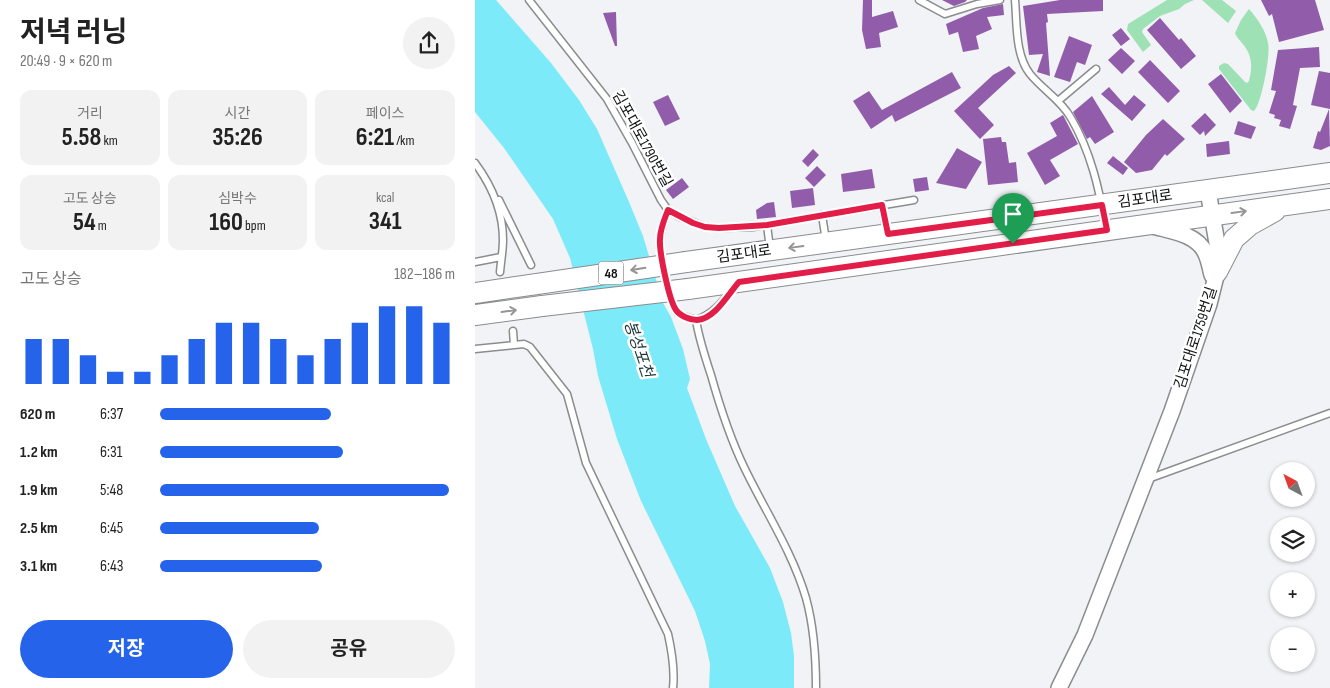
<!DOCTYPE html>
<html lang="ko">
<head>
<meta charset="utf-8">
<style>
  body { margin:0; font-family:"Sofia Sans Condensed","Noto Sans KR",sans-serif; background:#f2f2f2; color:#222; height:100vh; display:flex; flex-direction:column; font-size:19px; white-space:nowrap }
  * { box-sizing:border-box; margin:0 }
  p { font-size:16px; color:#767676 }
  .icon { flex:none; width:28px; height:28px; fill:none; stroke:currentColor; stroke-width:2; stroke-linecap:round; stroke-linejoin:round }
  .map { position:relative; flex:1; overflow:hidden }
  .drawer { display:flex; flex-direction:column; background:#fff; width:475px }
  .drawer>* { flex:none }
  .needle { width:32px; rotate:319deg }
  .tools { position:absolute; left:795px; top:462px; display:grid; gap:10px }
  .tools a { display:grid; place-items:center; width:45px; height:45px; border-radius:50%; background:#fff; box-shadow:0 1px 4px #0004; font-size:25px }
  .pin { position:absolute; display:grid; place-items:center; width:42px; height:42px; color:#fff; margin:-51px -21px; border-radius:50% 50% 50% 0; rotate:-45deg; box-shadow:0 0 5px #0007 }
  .pin .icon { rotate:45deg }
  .round { display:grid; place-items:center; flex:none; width:52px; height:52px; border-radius:26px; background:#f2f2f2 }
  .headline { display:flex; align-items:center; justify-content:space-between; height:85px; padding:0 20px }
  h1 { font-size:28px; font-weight:700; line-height:38px }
  .figures { display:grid; grid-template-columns:repeat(3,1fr); gap:8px; height:85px; padding:5px 20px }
  .figures div { display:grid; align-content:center; border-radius:12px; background:#f2f2f2; text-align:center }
  .figures b { font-size:25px; font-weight:700 }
  .figures small { font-size:14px; font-weight:400 }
  .figures p { font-size:14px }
  .chart { height:140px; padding:10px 20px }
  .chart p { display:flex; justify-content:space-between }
  .chart svg { width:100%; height:90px; margin-top:5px; stroke:#2563eb; stroke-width:6 }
  .cta { display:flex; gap:10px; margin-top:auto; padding:10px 20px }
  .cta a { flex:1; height:58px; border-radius:30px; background:#2563eb; color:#fff; font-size:20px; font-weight:700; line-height:58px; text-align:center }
  .cta a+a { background:#f2f2f2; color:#222 }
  ul { padding:0 20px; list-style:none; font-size:16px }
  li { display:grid; grid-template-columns:80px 60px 1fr; align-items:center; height:38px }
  li i { height:12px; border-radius:6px; background:#2563eb }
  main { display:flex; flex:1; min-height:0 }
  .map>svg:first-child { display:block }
  .green { fill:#9de1b4 }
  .water { fill:#7ceaf9 }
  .building { fill:#915daa }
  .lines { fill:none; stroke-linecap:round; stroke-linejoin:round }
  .service-casing { stroke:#8a8c8e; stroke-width:9 }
  .tertiary-casing { stroke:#8a8c8e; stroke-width:18 }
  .primary-casing { stroke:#8a8c8e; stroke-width:22 }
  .service { stroke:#fff; stroke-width:6 }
  .tertiary { stroke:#fff; stroke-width:15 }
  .primary { stroke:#fff; stroke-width:20 }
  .primary-bridge-casing { stroke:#8a8c8e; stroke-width:22; stroke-linecap:butt }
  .primary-bridge { stroke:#fff; stroke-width:20 }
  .oneway { stroke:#949595 }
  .route-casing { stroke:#fff; stroke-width:10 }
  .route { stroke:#e11d48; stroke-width:6 }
  .labels { text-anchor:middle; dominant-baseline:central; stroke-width:5; stroke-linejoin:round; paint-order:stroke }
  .shield { fill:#fff; stroke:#595a5a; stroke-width:1 }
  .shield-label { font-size:14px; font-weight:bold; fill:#121314 }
  .street-label { font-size:15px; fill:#121314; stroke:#fff }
  .water-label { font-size:16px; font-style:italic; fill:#1c3538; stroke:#fff }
</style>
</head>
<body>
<main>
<section class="drawer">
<div class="headline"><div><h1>저녁 러닝</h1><p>20:49 · 9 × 620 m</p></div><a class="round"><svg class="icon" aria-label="share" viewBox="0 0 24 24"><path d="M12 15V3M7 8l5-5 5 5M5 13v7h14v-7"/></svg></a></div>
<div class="figures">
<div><p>거리</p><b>5.58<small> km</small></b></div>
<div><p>시간</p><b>35:26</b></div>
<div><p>페이스</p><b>6:21<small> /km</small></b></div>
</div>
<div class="figures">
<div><p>고도 상승</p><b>54<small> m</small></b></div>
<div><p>심박수</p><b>160<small> bpm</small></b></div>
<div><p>kcal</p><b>341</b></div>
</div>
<div class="chart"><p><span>고도 상승</span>182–186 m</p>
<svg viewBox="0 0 160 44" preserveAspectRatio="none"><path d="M5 44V22M15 44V22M25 44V30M35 44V38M45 44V38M55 44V30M65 44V22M75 44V14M85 44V14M95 44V22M105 44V30M115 44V22M125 44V14M135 44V6M145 44V6M155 44V14"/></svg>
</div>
<ul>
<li><b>620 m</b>6:37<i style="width:58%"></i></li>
<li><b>1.2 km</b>6:31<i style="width:62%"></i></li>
<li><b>1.9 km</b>5:48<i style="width:98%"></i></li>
<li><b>2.5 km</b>6:45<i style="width:54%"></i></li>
<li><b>3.1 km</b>6:43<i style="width:55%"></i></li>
</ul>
<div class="cta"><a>저장</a><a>공유</a></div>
</section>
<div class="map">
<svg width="855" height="688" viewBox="0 0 855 688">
  <rect width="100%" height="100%" fill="#f1f3f6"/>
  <path class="green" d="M692 0H719L710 4 704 9 685 16 668 29 667 32 676 45 668 52 652 30 653 24Z
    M727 0H747L761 11 753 23Z
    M774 9C782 18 791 31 793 43 796 54 786 105 779 111L776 110 744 69V66L749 63 753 64 770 82 772 83 774 81C778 66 777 54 767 43 764 39 762 38 760 33L766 20Z"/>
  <path class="water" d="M0 0H21L76 63 104 100 122 129 154 202 168 236 188 303 196 317 208 349 215 379 212 388 231 439 260 506 295 568 308 602 316 633 319 656V688H234L235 664 230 641 220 611 166 501 142 439 123 376 118 349 95 258 78 219 29 148 0 112Z"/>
  <path class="building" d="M388 0H397V17L418 11 423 27 404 33 406 47 391 49 387 30Z
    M467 0H492L490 2 479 6Z
    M585 0H628V11L572 14 573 22 571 23 575 76 562 72 568 54 554 55 548 6Z
    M786 0H840L849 30 804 42 797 14 794 16Z
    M528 4 529 15 512 17 517 29 501 36 504 49 488 52 483 32 474 35 471 24 508 8Z
    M141 12 142 46H140L128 13Z
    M685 18 704 40 706 38 721 56 706 69 672 30Z
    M646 28 655 39 646 46 637 35Z
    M594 36 617 45 610 65 602 62 595 82 579 77Z
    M844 47 845 67 825 68 818 105 822 106 815 129 804 126 806 120 799 118 800 115 794 113 801 91 796 90 803 50Z
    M646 48 660 61 647 74 633 60Z
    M675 60 705 91 693 103 663 72Z
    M534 66 541 73 503 108 519 125 505 139 479 111 518 75Z
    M844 71 855 73V109L836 105Z
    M477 72 486 88 420 122 417 115 396 129 378 101 394 91 407 110Z
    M746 74 767 101 755 113 733 84Z
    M634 87 650 105 659 95 671 105 657 121 626 94Z
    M193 95 205 119 190 126 178 102Z
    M617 96 639 132 620 144 615 137 612 139 598 112Z
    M854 109 855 146 846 150 838 148 843 131 845 132Z
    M730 113 741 125 730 136 729 131 725 135 716 126Z
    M588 115 603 144 575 160 585 176 570 185 552 153 582 136 575 123Z
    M688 119 710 139 692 156 690 154 677 170 661 173 649 162 671 135Z
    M763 121 781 127 776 139 759 134Z
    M526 137 527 142H531L534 163 541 162 543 182 513 185 508 139Z
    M754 141 755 154 732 157 731 144Z
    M482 148 507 162 491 189 461 183Z
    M338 149 344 155 333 167 327 161Z
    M638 156 653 168 648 175 632 163Z
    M342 166 351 175 339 187 330 178Z
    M397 169 400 188 368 192 366 174Z
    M452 177 454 190 440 192 438 179Z
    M207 178 214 187 198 199 191 190Z
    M338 188 340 205 317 208 315 191Z
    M299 202 301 217 282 219 281 210 292 203Z"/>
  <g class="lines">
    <defs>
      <path id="service" d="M54 0 132 99 157 143 186 200 193 210 205 217 230 227 244 228 278 227 439 200
        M444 0 470 14 502 4 525 0
        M540 0C542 23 540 55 555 74 568 90 586 100 596 118 616 152 624 189 631 227
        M583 101 621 69
        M0 163C17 186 28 210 28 240 28 250 26 261 25 272
        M24 200 56 265
        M407 205 412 233
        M193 210C189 220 186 229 185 239 184 251 195 306 203 313 208 317 216 318 221 320 224 339 230 357 236 375 245 407 255 438 269 467 290 511 317 551 331 598 339 627 341 657 341 688
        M347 215 351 241
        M292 225 295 249
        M0 262 26 257
        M221 320C239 314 248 301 259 287
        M38 331 39 345 49 344 55 347 92 394 111 463 193 634C197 652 200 670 198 688
        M0 349 39 345
        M673 479 855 413"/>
      <path id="tertiary" d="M678 226C696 231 721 234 730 252 734 259 735 268 737 275
        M584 688 610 635 697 411 734 304 742 272 743 249 733 191"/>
      <path id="primary" d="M211 262 855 173
        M742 272 759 239 775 225 800 211
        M213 289 855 199
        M0 293 62 284
        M0 315 67 306"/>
    </defs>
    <use href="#service" class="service-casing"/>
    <use href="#tertiary" class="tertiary-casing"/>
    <use href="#primary" class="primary-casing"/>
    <use href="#service" class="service"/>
    <use href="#tertiary" class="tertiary"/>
    <use href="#primary" class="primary"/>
    <defs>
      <path id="primary-bridge" d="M62 284 211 262
        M67 306 213 289"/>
    </defs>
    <use href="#primary-bridge" class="primary-bridge-casing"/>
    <use href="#primary-bridge" class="primary-bridge"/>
  </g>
  <defs><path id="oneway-shaft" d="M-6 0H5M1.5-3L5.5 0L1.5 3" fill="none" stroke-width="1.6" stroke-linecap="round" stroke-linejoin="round" transform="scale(1.25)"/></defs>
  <g class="oneway">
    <use href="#oneway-shaft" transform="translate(764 212) rotate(-8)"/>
    <use href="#oneway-shaft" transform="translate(321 247) rotate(172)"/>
    <use href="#oneway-shaft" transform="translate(163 269) rotate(171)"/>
    <use href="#oneway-shaft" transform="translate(34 311) rotate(-8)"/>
  </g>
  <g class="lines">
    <defs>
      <path id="route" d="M407 205 413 234 627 205 632 230 264 282C253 294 240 319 222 320 215 320 205 316 201 310 194 300 184 252 185 239 185 229 189 220 193 210L218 223 230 227 244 228 292 225Z"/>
    </defs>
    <use href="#route" class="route-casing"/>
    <use href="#route" class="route"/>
  </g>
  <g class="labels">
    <rect class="shield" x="123.5" y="261.5" width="25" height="23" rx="4"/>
    <g class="shield-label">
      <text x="136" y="273">48</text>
    </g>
    <g class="street-label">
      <text transform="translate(167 139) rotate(61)">김포대로1790번길</text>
      <text transform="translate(670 199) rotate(-8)">김포대로</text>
      <text transform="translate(269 254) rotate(-8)">김포대로</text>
      <text transform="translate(721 338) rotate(-72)">김포대로1759번길</text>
    </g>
    <g class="water-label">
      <text transform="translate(163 349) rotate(71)">봉성포천</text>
    </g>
  </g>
</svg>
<div class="tools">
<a><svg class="needle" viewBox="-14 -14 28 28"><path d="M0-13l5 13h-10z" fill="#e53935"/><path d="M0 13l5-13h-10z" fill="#767676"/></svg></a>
<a><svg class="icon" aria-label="layers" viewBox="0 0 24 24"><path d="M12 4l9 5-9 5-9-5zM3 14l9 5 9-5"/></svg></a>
<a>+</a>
<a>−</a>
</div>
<div class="pin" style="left:538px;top:244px;background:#1e9e55"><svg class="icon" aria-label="arrive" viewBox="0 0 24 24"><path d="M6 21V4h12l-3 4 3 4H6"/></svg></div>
</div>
</main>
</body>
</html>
